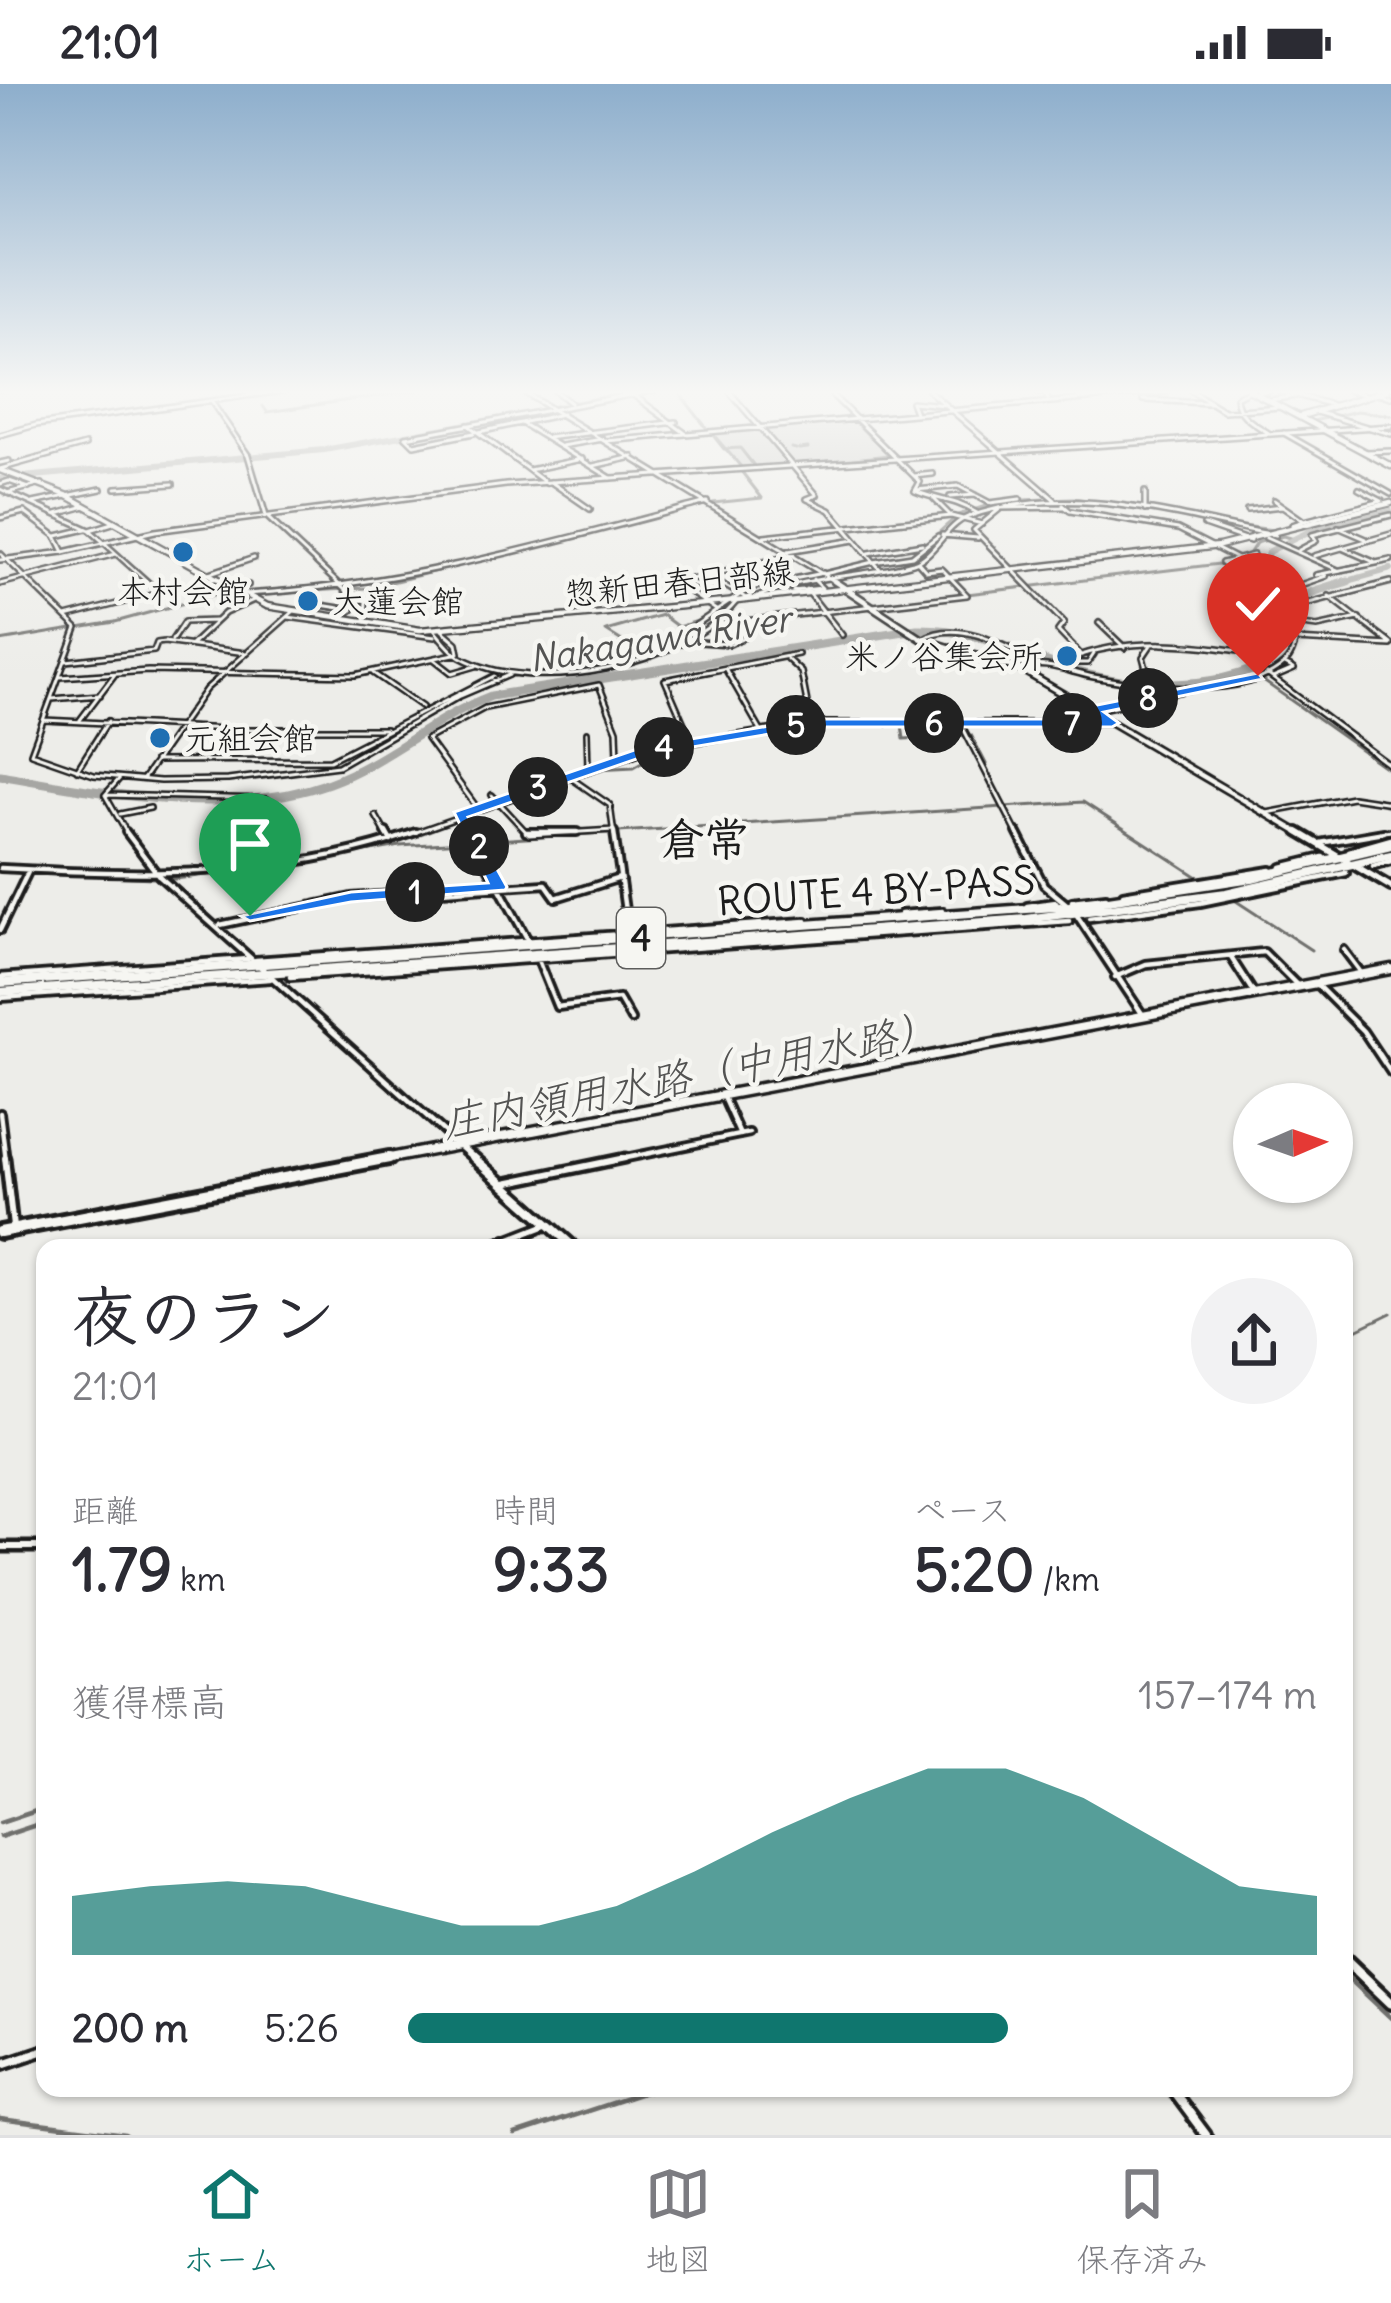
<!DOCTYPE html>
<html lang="ja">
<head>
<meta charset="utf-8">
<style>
  body { margin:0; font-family:Delius,"Klee One",sans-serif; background:#f2f2f3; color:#2b2b33; height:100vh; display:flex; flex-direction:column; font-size:45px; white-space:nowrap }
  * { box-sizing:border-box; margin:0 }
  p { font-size:39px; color:#7c7c81 }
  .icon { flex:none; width:66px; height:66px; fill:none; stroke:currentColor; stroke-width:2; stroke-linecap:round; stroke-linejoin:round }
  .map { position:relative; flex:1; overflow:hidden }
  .sheet { position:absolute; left:36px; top:1155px; width:1317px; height:858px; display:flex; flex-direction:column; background:#fff; border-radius:24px; box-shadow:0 3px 9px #0004 }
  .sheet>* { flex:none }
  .needle { width:78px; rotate:88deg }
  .tools { position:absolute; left:1233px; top:999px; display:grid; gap:24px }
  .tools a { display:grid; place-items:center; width:120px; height:120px; border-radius:50%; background:#fff; box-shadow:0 3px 9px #0004; font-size:60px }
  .pin { position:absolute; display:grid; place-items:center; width:102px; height:102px; color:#fff; margin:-123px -51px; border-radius:50% 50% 50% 0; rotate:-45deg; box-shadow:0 0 12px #0007 }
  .pin .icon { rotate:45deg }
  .km { position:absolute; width:60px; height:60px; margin:-30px; border-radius:50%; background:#222; color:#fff; font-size:33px; line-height:60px; text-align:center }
  .round { display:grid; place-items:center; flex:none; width:126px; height:126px; border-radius:63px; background:#f2f2f3 }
  .headline { display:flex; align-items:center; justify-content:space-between; height:204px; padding:0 36px }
  h1 { font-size:66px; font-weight:800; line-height:90px }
  .figures { display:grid; grid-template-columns:repeat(3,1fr); gap:18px; height:204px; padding:12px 36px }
  .figures div { display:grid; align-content:center }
  .figures b { font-size:60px; font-weight:800 }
  .figures small { font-size:33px; font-weight:400 }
  .figures p { font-size:33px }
  .chart { height:336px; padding:24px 36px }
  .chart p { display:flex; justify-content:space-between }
  .chart svg { width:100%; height:216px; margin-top:12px; fill:#0f766e; opacity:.7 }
  ul { padding:0 36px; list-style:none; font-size:39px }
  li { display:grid; grid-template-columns:192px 144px 1fr; align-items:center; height:90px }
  li i { height:30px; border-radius:15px; background:#0f766e }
  .status { display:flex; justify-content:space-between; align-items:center; height:84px; padding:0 60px; background:#fff; direction:ltr }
  .status svg { height:33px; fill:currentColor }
  .menu { display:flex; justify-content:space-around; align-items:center; height:168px; border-top:3px solid #e1e1e2; background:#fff; font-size:33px; color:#7c7c81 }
  .menu a { display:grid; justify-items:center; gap:6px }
  .menu .current { color:#0f766e }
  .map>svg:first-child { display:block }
  .green { fill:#cececb; stroke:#757574; stroke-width:3 }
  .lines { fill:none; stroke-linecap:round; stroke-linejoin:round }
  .stream-far1 { stroke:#6f6f6d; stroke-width:3 }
  .stream { stroke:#6f6f6d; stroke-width:4.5 }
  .river-far1 { stroke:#a6a6a3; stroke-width:6 }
  .river { stroke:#a6a6a3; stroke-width:9 }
  .minor-far3-casing { stroke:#1c1c1c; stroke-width:8 }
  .minor-far2-casing { stroke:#1c1c1c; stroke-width:12 }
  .minor-far1-casing { stroke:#1c1c1c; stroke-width:15 }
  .minor-casing { stroke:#1c1c1c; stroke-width:16 }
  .tertiary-far4-casing { stroke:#1c1c1c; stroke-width:8 }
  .tertiary-far3-casing { stroke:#1c1c1c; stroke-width:10 }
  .tertiary-far2-casing { stroke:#1c1c1c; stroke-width:14 }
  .tertiary-far1-casing { stroke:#1c1c1c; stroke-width:16 }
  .tertiary-casing { stroke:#1c1c1c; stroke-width:18 }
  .secondary-casing { stroke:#1c1c1c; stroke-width:9 }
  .primary-far1-casing { stroke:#1c1c1c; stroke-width:15 }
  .primary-casing { stroke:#1c1c1c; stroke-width:20 }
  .trunk-casing { stroke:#1c1c1c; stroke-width:15 }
  .minor-far3 { stroke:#f6f6f2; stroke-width:3 }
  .minor-far2 { stroke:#f6f6f2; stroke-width:4.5 }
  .minor-far1 { stroke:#f6f6f2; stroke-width:6 }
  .minor { stroke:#f6f6f2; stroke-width:8 }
  .tertiary-far4 { stroke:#f6f6f2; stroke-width:3 }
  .tertiary-far3 { stroke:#f6f6f2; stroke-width:4.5 }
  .tertiary-far2 { stroke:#f6f6f2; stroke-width:6 }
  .tertiary-far1 { stroke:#f6f6f2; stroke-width:8 }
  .tertiary { stroke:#f6f6f2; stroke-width:9 }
  .secondary { stroke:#f6f6f2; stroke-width:4.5 }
  .primary-far1 { stroke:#f6f6f2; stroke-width:8 }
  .primary { stroke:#f6f6f2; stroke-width:10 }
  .trunk { stroke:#f6f6f2; stroke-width:8 }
  .route { fill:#1a73e8; stroke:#fff; stroke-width:3 }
  .poi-dot { fill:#1f6fb2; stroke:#f6f6f2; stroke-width:4.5 }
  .labels { text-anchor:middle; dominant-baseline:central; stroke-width:9; stroke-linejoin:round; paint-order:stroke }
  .far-street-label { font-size:33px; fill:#1c1c1c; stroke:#f6f6f2 }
  .far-poi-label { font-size:33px; fill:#1c1c1c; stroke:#f6f6f2; text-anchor:start }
  .far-water-label { font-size:36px; font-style:italic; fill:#535352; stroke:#f6f6f2 }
  .shield { fill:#f6f6f2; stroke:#5d5d5c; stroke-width:3 }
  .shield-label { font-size:36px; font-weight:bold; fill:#1c1c1c }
  .street-label { font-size:39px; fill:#1c1c1c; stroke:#f6f6f2 }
  .water-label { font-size:42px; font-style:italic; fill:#535352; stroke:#f6f6f2 }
  .quarter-label { font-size:45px; font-weight:bold; fill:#1c1c1c; stroke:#f6f6f2 }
</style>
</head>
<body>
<div class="status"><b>21:01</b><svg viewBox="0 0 49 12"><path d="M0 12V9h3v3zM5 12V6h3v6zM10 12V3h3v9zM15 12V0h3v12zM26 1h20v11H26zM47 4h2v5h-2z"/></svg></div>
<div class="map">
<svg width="1391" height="2051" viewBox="0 0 1391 2051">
  <rect width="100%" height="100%" fill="#edede9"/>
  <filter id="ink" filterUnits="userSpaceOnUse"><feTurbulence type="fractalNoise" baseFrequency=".00833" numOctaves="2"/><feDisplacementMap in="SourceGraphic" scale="24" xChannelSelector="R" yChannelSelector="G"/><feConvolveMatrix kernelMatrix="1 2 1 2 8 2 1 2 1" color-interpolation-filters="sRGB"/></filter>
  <g filter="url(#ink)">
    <path class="green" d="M854 336 890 372 742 384 711 348Z"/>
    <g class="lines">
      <path class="stream-far1" d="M677 306 709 347
        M0 308 24 306
        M263 322 267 328 419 306
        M854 337 870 353
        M1313 337 1357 327 1391 331
        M712 350 724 365 740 364 755 383
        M791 364 796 365
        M799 365 808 364
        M847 376 887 371
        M757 382 785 381
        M1022 416 1073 414 1108 419
        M713 419 762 414 741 387H750
        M1358 425 1391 416
        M678 427 704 421
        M1229 440 1273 446
        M936 451 958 431 989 421
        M1249 470 1256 459 1283 452 1293 455
        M250 510 367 504 465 480
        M967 510 1219 480
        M0 557 115 538 221 509 240 510
        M591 568 625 559 606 547 662 531 678 543 701 536
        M538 589 640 573 713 531
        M1252 589 1391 687
        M491 596 510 589
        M853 640 902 641 904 655 971 651 986 680
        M596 685 634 683 648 675 649 667 677 663
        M388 762 508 717
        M318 776 400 762 1083 718 1201 795
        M0 787 175 795 309 778
        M1230 813 1311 866
        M467 1064 676 1024
        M120 1131 458 1066
        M1344 1252 1391 1229"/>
      <path class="stream" d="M0 1739 45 1724
        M0 1753 45 1738
        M1344 1890 1391 1934
        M0 2035 126 2051
        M515 2051 657 2004"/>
      <path class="river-far1" d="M555 323 649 306
        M0 395 324 366 506 333
        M1292 500 1266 476 1268 468 1310 447 1391 427
        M1337 500 1391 485"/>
      <path class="river" d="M1290 497 1295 512
        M0 691C102 709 228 735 329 699 387 678 433 634 491 612L917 545C972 544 1011 566 1061 583 1124 604 1213 610 1272 576 1283 515 1289 514 1348 497"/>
      <defs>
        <path id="minor-far3" d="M554 306 570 319
          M728 306 817 411 807 415 830 426 880 485
          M827 306 920 398 915 407C941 418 950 413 977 429
          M928 306 1055 416
          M1028 306 1045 309 1048 315
          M1190 306 1224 327 1280 323
          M1250 306 1236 313C1238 333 1255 340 1270 350
          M1278 306 1336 322
          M1348 306 1366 311
          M1256 309 1272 306
          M1377 309 1391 313
          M632 310 685 349
          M1143 316 1209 319
          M1270 316 1295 312
          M211 317 248 371 266 432 348 509 366 517 365 537
          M1316 328 1391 350
          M915 329 911 318 946 321
          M521 339 611 394
          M468 341 546 399
          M479 348 562 330
          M1284 349 1391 410
          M0 351 36 341 289 306
          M406 353 656 306
          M406 353 414 361 474 349
          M546 354 676 338
          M606 357 1166 308
          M561 362 603 355
          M1365 368 1391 367
          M0 379 9 377
          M593 382 633 373
          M0 385 85 361
          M529 386 582 375
          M914 392 933 390
          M551 398 590 425
          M0 400 9 397 29 404
          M116 404 173 400
          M0 405 90 446 160 509
          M916 406 958 402 990 419
          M1145 408V426
          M7 409 42 400
          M950 413 975 411
          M934 415 951 432
          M1274 416 1304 437 1292 441
          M33 419 101 405
          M990 419 1020 415
          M1063 421 1070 427 1178 445 1237 475
          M1064 423 1001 424 974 446 1064 539 1058 547 1080 570
          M1247 426 1282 422
          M57 430 86 422
          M0 434 24 428 56 452 64 468
          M1304 437 1382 417 1359 405
          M1204 441 1250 457
          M1338 443 1366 455
          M90 446 113 439
          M942 451 978 454
          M57 452 86 445
          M764 452 951 432 982 440
          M1266 454 1338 486
          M1342 464 1374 478
          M1299 466 1316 457 1312 451 1391 431
          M788 467 855 456
          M0 469 77 544 31 669 94 691 160 697 228 696 338 682 460 612 509 591
          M869 469 922 460
          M1314 472 1391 450
          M874 478 912 472 938 452
          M1222 479 1254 504 1238 563
          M1222 479 1253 471
          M210 489 254 474
          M824 490 874 478
          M1316 491 1391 476
          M0 500 116 470
          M229 500 248 501
          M1303 500 1326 492
          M701 505 687 496 794 471
          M806 505 842 551
          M793 507 822 504 813 495
          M244 510C403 502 553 458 707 418
          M1329 512 1391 560
          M753 515C807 489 858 495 913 479 935 472 946 441 968 433 1068 397 1174 432 1275 451
          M716 526 691 509 722 500 746 514 751 512
          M310 530 321 521 352 526 341 534
          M66 533 218 494
          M288 533 435 553
          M1099 539 1125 564
          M719 540 967 511 942 485 926 487 918 478
          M1295 540 1317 543 1359 534
          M434 546C442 555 450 567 460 573 535 614 684 582 737 517
          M681 551 750 504 823 489
          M922 555C958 534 1002 560 1035 578
          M172 556 184 538 216 537
          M1295 556 1391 561
          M684 557 730 560 742 554
          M191 561 225 529 254 516
          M434 575 452 589 476 582
          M787 575 801 588 811 639
          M1068 576C1127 552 1196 559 1257 570
          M66 577 154 567 157 559 164 558 246 569
          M1075 579H1088L1094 570
          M1022 585C1044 575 1070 589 1094 593 1144 602 1243 618 1284 580 1300 566 1294 538 1305 520L1391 498
          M726 586 761 647
          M1147 588 1143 573 1151 561
          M373 589 422 623
          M1267 590 1391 682
          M60 593 148 587 355 591 459 569 457 559 442 546
          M1273 594 1294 585 1285 580
          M52 615 100 611
          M1092 627 1195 604
          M44 636 228 645H385
          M80 636 115 590
          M961 640 1018 751
          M587 648 588 684
          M692 658 665 596 798 570
          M155 677 330 676 494 592
          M77 686 108 637
          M568 692 610 721 614 751
          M143 695 206 605 293 528
          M105 711 128 751
          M105 711 267 715
          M105 711 120 694
          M492 711 529 751 614 746
          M478 725 427 655 485 624 599 601 617 646 618 675
          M1267 729 1352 713 1391 719
          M120 730 150 724
          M376 732 387 751
          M460 732 470 751
          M408 751 648 666 811 639H1112
          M1366 751 1391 747"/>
        <path id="minor-far2" d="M126 748 159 792 460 1062
          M386 748 391 757
          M469 748 529 858
          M526 748H577
          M614 748 628 848
          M1017 748 1044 801 1069 822
          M1320 759 1384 748
          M1349 767 1391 755
          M281 780 284 750
          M1373 782 1391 777
          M1282 783 1323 773
          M0 784C141 791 281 796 416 748
          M1123 810 1271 786
          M1072 817 1106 813
          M1027 822 1056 818
          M901 830 943 827
          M1076 830 1143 931
          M1089 834 1200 819 1346 789
          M220 841 351 813 546 800 556 814 620 794
          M0 846 29 786
          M1344 866 1362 890
          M1230 872 1255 911
          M256 876 806 837
          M538 876 557 923 619 915 631 936
          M0 893 248 875
          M290 893 1069 837
          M1115 893 1146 880 1264 868 1296 900
          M1318 902 1363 947 1391 989
          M0 914 270 895
          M723 1013 740 1051
          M0 1029 6 1077
          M611 1077 749 1049"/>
        <path id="minor-far1" d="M5 1074 13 1143
          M505 1099 625 1074
          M487 1164 549 1140
          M0 1463H45"/>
        <path id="minor" d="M0 1981 45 1966
          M1171 2004 1206 2051"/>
        <path id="tertiary-far4" d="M520 306 839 500
          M0 476 64 468 155 447 506 401 1391 342"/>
        <path id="tertiary-far3" d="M834 497 922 555 1022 586 1303 751"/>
        <path id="tertiary-far2" d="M1298 748 1391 803
          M460 1062 477 1077"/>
        <path id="tertiary-far1" d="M474 1074 575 1164"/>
        <path id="tertiary" d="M1344 1874 1391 1919"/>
        <path id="secondary" d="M1249 306 1391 382
          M1301 332 1387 306
          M0 386 66 411 267 522 420 546 737 517 1219 462 1391 419"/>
        <path id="primary-far1" d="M374 1077 1391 885"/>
        <path id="primary" d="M0 1148 389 1074"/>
        <path id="trunk" d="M0 899 1069 822 1252 794 1391 761
          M0 908 1026 835 1226 809 1391 771"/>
      </defs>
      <use href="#minor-far3" class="minor-far3-casing"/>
      <use href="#minor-far2" class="minor-far2-casing"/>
      <use href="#minor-far1" class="minor-far1-casing"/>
      <use href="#minor" class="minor-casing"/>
      <use href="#tertiary-far4" class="tertiary-far4-casing"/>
      <use href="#tertiary-far3" class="tertiary-far3-casing"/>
      <use href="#tertiary-far2" class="tertiary-far2-casing"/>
      <use href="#tertiary-far1" class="tertiary-far1-casing"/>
      <use href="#tertiary" class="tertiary-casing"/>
      <use href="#secondary" class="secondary-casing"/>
      <use href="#primary-far1" class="primary-far1-casing"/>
      <use href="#primary" class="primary-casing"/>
      <use href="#trunk" class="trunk-casing"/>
      <use href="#minor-far3" class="minor-far3"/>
      <use href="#minor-far2" class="minor-far2"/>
      <use href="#minor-far1" class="minor-far1"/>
      <use href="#minor" class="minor"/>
      <use href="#tertiary-far4" class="tertiary-far4"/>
      <use href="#tertiary-far3" class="tertiary-far3"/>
      <use href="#tertiary-far2" class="tertiary-far2"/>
      <use href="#tertiary-far1" class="tertiary-far1"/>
      <use href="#tertiary" class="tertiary"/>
      <use href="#secondary" class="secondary"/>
      <use href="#primary-far1" class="primary-far1"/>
      <use href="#primary" class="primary"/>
      <use href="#trunk" class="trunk"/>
    </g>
  </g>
  <linearGradient id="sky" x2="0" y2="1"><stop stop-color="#8daecc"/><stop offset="0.52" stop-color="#f7f7f5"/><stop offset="1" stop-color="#f7f7f5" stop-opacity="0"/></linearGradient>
  <rect width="1391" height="593" fill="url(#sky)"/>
  <path class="route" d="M1258 589 1263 595 1104 628 1119 639 1112 643H811L651 670 468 733 507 803 505 806 351 818 250 837 241 832 351 808 488 799 454 728 643 663 811 635H1096L1087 623Z"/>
  <g class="poi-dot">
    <circle cx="183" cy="468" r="12"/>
    <circle cx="308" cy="517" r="12"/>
    <circle cx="1067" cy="572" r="12"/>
    <circle cx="160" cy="654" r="12"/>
  </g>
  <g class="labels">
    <g class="far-street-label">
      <text transform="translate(679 498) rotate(-6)">惣新田春日部線</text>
    </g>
    <g class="far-poi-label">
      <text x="183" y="507" text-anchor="middle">本村会館</text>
      <text x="332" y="517">大蓮会館</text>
      <text x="1043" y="572" text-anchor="end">米ノ谷集会所</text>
      <text x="184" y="654">元組会館</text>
    </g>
    <g class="far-water-label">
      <text transform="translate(660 555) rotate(-9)">Nakagawa River</text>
    </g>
    <rect class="shield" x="617" y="824" width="48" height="60" rx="9"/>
    <g class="shield-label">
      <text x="641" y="854">4</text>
    </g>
    <g class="street-label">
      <text transform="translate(876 807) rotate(-4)">ROUTE 4 BY-PASS</text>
    </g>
    <g class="water-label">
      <text transform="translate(690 991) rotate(-11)">庄内領用水路（中用水路）</text>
    </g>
    <g class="quarter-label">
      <text x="704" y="755">倉常</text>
    </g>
  </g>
</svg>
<div class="tools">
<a><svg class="needle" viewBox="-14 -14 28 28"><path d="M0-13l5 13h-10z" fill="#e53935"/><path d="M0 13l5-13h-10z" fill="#7c7c81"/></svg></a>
</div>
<div class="pin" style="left:250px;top:832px;background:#1e9e55"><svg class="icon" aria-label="arrive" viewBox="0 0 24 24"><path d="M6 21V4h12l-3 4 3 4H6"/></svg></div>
<div class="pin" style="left:1258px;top:592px;background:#d93025"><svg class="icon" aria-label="check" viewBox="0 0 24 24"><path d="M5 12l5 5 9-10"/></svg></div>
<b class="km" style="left:415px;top:808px">1</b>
<b class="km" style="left:479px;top:762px">2</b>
<b class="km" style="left:538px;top:703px">3</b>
<b class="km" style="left:664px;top:663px">4</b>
<b class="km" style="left:796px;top:641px">5</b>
<b class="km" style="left:934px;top:639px">6</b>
<b class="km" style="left:1072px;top:639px">7</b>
<b class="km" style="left:1148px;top:614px">8</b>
<section class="sheet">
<div class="headline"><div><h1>夜のラン</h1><p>21:01</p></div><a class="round"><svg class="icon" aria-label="share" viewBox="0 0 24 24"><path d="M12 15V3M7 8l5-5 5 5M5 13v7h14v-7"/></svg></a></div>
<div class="figures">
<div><p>距離</p><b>1.79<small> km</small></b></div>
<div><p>時間</p><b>9:33</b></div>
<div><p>ペース</p><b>5:20<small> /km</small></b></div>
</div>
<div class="chart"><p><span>獲得標高</span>157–174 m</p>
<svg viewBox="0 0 160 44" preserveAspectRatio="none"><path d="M0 44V32L10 30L20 29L30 30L40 34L50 38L60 38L70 34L80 27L90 19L100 12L110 6L120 6L130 12L140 21L150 30L160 32V44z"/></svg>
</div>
<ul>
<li><b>200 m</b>5:26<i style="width:66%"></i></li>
</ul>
</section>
</div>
<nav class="menu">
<a class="current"><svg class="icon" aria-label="home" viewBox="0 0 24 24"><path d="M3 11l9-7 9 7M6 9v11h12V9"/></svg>ホーム</a>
<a><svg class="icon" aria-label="map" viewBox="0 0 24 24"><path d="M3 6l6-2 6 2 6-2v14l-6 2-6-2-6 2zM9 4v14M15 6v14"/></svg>地図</a>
<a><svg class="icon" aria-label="saved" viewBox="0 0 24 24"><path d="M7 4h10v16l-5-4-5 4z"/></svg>保存済み</a>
</nav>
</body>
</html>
